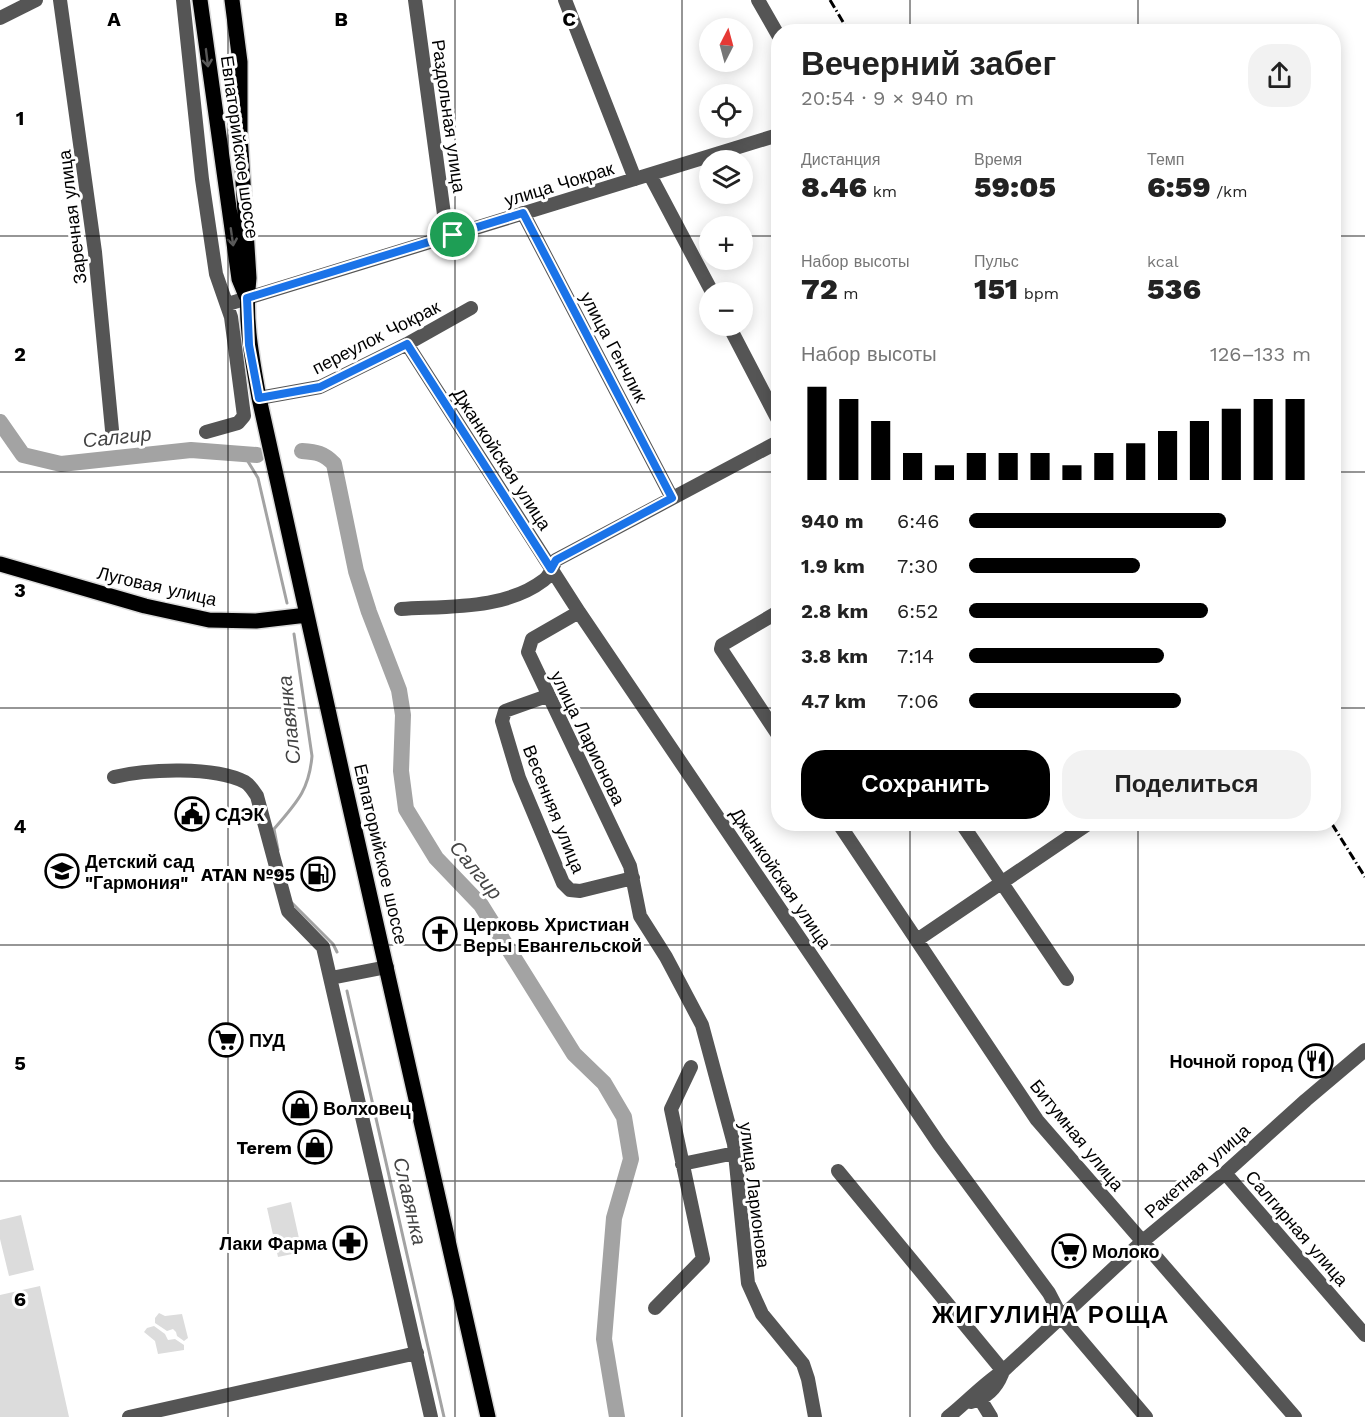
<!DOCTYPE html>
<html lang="ru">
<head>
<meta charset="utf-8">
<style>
  body { margin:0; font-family:"Work Sans",sans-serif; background:#f2f2f2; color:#222; height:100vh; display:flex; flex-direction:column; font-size:22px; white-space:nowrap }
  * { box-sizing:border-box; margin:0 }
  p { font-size:20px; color:#767676 }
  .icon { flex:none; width:33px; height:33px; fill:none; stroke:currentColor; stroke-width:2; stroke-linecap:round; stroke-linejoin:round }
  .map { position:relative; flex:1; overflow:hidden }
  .panel { position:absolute; left:771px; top:24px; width:570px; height:807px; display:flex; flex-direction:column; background:#fff; border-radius:24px; box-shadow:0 3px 15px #0003 }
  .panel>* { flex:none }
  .needle { width:39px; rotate:6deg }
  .controls { position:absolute; left:699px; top:18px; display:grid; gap:12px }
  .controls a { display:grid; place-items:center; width:54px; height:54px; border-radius:50%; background:#fff; box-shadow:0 3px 15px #0003; font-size:30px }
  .pin { position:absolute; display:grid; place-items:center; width:51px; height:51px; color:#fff; margin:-26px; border:3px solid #fff; border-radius:50%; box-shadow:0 2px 6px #0007 }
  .round { display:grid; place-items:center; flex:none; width:63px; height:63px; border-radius:24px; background:#f2f2f2 }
  .headline { display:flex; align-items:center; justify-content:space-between; height:102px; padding:0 30px }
  h1 { font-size:33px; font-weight:800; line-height:45px }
  .figures { display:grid; grid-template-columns:repeat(3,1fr); gap:9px; height:102px; padding:6px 30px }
  .figures div { display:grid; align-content:center }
  .figures b { font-size:30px; font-weight:800 }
  .figures small { font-size:16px; font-weight:400 }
  .figures p { font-size:16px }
  .chart { height:168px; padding:12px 30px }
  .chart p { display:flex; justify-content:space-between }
  .chart svg { width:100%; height:108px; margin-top:6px; stroke:#000; stroke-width:6 }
  .button { display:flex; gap:12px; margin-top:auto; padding:12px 30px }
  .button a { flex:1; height:69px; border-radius:24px; background:#000; color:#fff; font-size:24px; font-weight:800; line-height:69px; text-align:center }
  .button a+a { background:#f2f2f2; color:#222 }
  ul { padding:0 30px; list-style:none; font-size:20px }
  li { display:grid; grid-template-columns:96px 72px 1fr; align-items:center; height:45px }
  li i { height:15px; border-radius:8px; background:#000 }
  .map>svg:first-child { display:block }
  .green { fill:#dcdcdc }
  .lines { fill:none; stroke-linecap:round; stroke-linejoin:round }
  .stream { stroke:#a3a3a3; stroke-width:3 }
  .river { stroke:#a3a3a3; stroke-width:16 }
  .major-casing { stroke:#dbdbdb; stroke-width:18 }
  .minor { stroke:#555; stroke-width:14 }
  .major { stroke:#000; stroke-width:15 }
  .rail { stroke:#000; stroke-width:3; stroke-dasharray:9 3 1.5 3; stroke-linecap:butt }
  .oneway { stroke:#595959 }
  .route-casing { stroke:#fff; stroke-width:12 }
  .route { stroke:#1a73e8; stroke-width:8 }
  .grid { fill:none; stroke:#000; stroke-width:1.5; stroke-opacity:0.55 }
  .labels { text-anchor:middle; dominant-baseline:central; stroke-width:6; stroke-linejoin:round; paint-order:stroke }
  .street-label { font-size:18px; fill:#000; stroke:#fff }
  .poi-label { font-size:18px; font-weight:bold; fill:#000; stroke:#fff; text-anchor:start }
  .water-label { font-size:20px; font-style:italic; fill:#444; stroke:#fff }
  .district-label { font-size:24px; font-weight:bold; letter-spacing:1.5px; fill:#000; stroke:#fff }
  .grid-label { font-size:20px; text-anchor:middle; font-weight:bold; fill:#000; stroke:#fff; stroke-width:6; stroke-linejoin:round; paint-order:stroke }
</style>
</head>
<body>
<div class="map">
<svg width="1365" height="1417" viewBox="0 0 1365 1417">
  <rect width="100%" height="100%" fill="#fff"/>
  <path class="green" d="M291 1202 302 1252 278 1257 267 1208Z
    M21 1215 34 1270 9 1276 0 1239V1220Z
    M40 1286 69 1417H0V1295Z
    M159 1313 165 1316 182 1314 188 1338 184 1341 177 1336 176 1332 173 1329 167 1331 155 1323V1318Z
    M154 1326 165 1334 168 1340 175 1339 184 1345V1350L158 1354 155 1341 144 1332 147 1328Z"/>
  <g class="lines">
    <path class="stream" d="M244 455 258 478 287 603
      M278 850 274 829C296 803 309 791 312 756L294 634
      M292 903 333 944 337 952
      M347 991 444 1417"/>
    <path class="river" d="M0 422 23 455 61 464 191 450 257 455
      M302 451C316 452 324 453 334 464L356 571 369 612 399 690 403 715 401 771 406 809 436 858 481 905 574 1054 604 1083 624 1117 631 1159 614 1218 604 1339 617 1417"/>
    <defs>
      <path id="major" d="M200 0 239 279 246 296
        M232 0 240 62V134L249 278C244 319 252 358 259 398L345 786 488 1417
        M0 564 145 606 209 620 256 621 307 615"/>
    </defs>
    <use href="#major" class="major-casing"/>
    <path class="minor" d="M60 0 95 252 112 430
      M183 0 202 179 216 274 231 317 244 416 238 423 206 432
      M415 0 446 229 453 235
      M565 0 635 179
      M758 0 778 35
      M0 18 36 0
      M650 175 712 292
      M523 213 672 498
      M228 304 778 135
      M729 326 778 420
      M407 344 579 612 939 1144 1049 1293 1062 1318 1146 1417
      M259 398 320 387 407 344 471 308
      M401 609C448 606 505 610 544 580 550 576 553 566 556 560L778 442
      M579 612 532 639 528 652 630 866 640 916 666 957 702 1025 734 1144 748 1283 762 1314 803 1364 808 1379 815 1417
      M778 612 722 645 721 649 778 735
      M547 696 505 711 502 721 519 778 563 883 570 890 580 891 633 878
      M114 777C147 769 214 766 245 782 250 785 253 790 257 796L288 911 323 947 431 1417
      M839 824 1037 1120 1295 1417
      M962 824 1067 979
      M917 940 1088 824
      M331 978 387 967
      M682 1164 735 1153
      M838 1171 1003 1371
      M1225 1173 1365 1335
      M655 1308 703 1259 671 1109 691 1067
      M980 1399 991 1417
      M971 1402C987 1398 996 1389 1002 1374
      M129 1417 417 1353
      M948 1417C967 1402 983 1384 1003 1371L1143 1241 1225 1173 1306 1100 1365 1050"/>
    <use href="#major" class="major"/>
    <path class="rail" d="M830 0 849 32
      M1332 824 1365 877"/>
  </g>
  <defs><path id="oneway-shaft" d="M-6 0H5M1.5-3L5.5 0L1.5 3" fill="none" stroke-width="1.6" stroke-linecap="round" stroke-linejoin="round" transform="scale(1.5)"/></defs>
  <g class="oneway">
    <use href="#oneway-shaft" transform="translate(207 58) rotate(83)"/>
    <use href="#oneway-shaft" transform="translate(232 237) rotate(82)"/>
  </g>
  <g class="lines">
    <defs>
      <path id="route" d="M523 213 672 498 556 560 551 569 407 344 320 387 259 398 249 345 247 298Z"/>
    </defs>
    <use href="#route" class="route-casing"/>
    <use href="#route" class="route"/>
  </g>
  <path class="grid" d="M228 0V1417M455 0V1417M682 0V1417M910 0V32M1138 0V32M0 236H710M742 236H778M1334 236H1365M0 472H778M1334 472H1365M0 708H778M1334 708H1365M910 824V1417M1138 824V1417M0 945H1365M0 1181H1365"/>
  <defs>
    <symbol id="civic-ring" viewBox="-11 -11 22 22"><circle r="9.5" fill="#fff" stroke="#000" stroke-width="1.5"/><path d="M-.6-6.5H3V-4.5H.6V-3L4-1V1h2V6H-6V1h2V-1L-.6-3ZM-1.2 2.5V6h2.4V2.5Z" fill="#000"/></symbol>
    <symbol id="school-ring" viewBox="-11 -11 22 22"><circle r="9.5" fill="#fff" stroke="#000" stroke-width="1.5"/><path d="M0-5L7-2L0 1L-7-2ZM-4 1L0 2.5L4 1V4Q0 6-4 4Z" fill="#000"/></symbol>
    <symbol id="fuel-ring" viewBox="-11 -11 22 22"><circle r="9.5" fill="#fff" stroke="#000" stroke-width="1.5"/><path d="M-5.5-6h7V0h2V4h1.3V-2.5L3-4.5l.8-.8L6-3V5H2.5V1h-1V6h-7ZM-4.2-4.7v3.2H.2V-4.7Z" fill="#000"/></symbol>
    <symbol id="church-ring" viewBox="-11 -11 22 22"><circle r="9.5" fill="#fff" stroke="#000" stroke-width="1.5"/><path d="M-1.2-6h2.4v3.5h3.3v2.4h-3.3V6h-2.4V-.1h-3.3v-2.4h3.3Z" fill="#000"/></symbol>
    <symbol id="supermarket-ring" viewBox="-11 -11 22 22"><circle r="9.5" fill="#fff" stroke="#000" stroke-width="1.5"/><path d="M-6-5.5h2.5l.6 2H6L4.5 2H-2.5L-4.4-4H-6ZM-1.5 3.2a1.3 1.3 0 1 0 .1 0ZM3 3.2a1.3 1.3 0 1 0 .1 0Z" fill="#000"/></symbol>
    <symbol id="restaurant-ring" viewBox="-11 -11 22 22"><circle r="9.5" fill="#fff" stroke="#000" stroke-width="1.5"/><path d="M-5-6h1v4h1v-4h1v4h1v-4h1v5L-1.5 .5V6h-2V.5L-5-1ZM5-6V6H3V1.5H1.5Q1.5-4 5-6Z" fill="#000"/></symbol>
    <symbol id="shop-ring" viewBox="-11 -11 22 22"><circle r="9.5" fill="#fff" stroke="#000" stroke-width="1.5"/><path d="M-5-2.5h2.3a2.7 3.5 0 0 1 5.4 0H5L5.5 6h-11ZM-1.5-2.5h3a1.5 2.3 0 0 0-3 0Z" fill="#000"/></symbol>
    <symbol id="pharmacy-ring" viewBox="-11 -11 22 22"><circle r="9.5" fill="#fff" stroke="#000" stroke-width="1.5"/><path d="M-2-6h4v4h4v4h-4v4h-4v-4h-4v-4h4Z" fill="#000"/></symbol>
  </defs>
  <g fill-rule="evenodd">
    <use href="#civic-ring" x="173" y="795" width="38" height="38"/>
    <use href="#school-ring" x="43" y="852" width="38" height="38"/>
    <use href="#fuel-ring" x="299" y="855" width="38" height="38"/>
    <use href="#church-ring" x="421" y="915" width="38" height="38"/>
    <use href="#supermarket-ring" x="207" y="1021" width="38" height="38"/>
    <use href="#restaurant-ring" x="1297" y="1042" width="38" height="38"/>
    <use href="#shop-ring" x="281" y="1089" width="38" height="38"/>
    <use href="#shop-ring" x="296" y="1128" width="38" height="38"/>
    <use href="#pharmacy-ring" x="331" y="1224" width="38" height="38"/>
    <use href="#supermarket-ring" x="1050" y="1232" width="38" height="38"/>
  </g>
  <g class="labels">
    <g class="street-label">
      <text transform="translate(449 116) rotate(82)">Раздольная улица</text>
      <text transform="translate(240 147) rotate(82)">Евпаторийское шоссе</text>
      <text transform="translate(559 184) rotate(-17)">улица Чокрак</text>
      <text transform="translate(72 217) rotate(-97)">Заречная улица</text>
      <text transform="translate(376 337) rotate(-27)">переулок Чокрак</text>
      <text transform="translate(614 347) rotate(62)">улица Генчлик</text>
      <text transform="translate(502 459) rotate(57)">Джанкойская улица</text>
      <text transform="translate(157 586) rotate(13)">Луговая улица</text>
      <text transform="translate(588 738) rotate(64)">улица Ларионова</text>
      <text transform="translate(554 809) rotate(68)">Весенняя улица</text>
      <text transform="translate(381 854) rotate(77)">Евпаторийское шоссе</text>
      <text transform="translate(781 878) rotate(56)">Джанкойская улица</text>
      <text transform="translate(1077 1135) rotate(51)">Битумная улица</text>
      <text transform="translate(1197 1171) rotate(-41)">Ракетная улица</text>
      <text transform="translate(755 1195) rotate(83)">улица Ларионова</text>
      <text transform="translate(1297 1228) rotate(49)">Салгирная улица</text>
    </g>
    <g class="poi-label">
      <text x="215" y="814">СДЭК</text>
      <text x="85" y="861">Детский сад<tspan x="85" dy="21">"Гармония"</tspan></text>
      <text x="295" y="874" text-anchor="end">ATAN №95</text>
      <text x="463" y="924">Церковь Христиан<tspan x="463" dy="21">Веры Евангельской</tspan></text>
      <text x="249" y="1040">ПУД</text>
      <text x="1293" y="1061" text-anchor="end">Ночной город</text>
      <text x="323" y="1108">Волховец</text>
      <text x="292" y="1147" text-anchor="end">Terem</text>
      <text x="327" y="1243" text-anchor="end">Лаки Фарма</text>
      <text x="1092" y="1251">Молоко</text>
    </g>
    <g class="water-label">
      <text transform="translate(117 437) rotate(-6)">Салгир</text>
      <text transform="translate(289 720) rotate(-96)">Славянка</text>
      <text transform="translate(476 870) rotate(50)">Салгир</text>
      <text transform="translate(410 1201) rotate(77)">Славянка</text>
    </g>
    <g class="district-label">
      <text x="1051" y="1315">ЖИГУЛИНА РОЩА</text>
    </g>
  </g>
  <g class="grid-label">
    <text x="114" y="26">A</text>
    <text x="341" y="26">B</text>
    <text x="569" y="26">C</text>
    <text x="20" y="125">1</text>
    <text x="20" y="361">2</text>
    <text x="20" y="597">3</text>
    <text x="20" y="833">4</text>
    <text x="20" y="1070">5</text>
    <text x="20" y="1306">6</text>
  </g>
</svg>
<div class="controls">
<a><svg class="needle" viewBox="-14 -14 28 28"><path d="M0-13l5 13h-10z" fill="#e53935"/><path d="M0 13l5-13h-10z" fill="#767676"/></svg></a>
<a><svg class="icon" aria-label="locate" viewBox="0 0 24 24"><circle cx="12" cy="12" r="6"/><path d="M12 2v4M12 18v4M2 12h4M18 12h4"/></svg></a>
<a><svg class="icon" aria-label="layers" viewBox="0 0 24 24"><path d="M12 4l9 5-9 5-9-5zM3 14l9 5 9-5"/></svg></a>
<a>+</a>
<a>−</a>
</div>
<div class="pin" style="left:453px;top:235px;background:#1e9e55"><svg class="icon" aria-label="arrive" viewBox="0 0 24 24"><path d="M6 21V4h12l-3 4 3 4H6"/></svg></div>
<section class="panel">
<div class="headline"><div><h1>Вечерний забег</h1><p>20:54 · 9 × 940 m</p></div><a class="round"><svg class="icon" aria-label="share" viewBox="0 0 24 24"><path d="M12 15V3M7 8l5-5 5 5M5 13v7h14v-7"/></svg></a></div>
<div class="figures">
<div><p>Дистанция</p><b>8.46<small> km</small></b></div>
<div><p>Время</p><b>59:05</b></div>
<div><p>Темп</p><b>6:59<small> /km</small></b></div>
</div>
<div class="figures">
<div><p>Набор высоты</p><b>72<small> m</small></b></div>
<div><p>Пульс</p><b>151<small> bpm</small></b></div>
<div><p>kcal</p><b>536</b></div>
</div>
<div class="chart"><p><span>Набор высоты</span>126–133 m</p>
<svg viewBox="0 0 160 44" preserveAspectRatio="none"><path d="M5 44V6M15 44V11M25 44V20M35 44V33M45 44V38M55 44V33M65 44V33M75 44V33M85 44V38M95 44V33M105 44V29M115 44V24M125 44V20M135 44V15M145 44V11M155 44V11"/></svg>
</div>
<ul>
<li><b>940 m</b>6:46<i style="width:75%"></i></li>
<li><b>1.9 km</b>7:30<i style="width:50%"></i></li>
<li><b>2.8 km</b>6:52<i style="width:70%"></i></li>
<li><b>3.8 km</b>7:14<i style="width:57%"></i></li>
<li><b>4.7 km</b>7:06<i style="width:62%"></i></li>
</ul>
<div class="button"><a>Сохранить</a><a>Поделиться</a></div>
</section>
</div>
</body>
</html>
